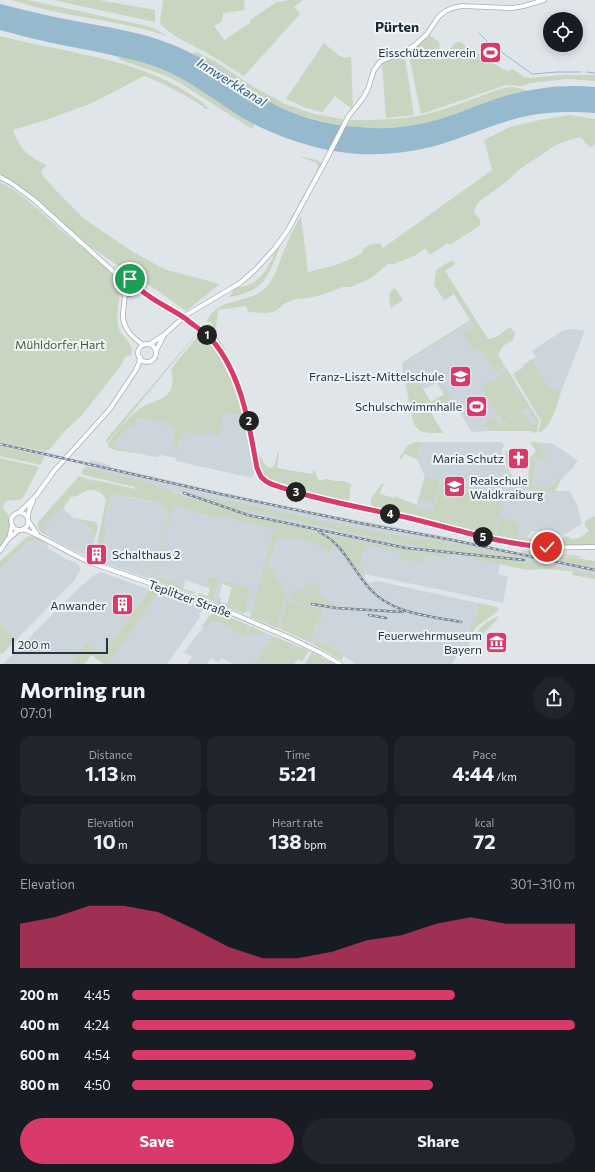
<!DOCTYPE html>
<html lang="en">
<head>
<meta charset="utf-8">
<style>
  body { margin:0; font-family:Commissioner,sans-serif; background:#20242c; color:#f1f3f6; height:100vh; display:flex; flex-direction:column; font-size:15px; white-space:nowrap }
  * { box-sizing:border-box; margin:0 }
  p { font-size:13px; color:#9ea1a6 }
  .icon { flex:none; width:22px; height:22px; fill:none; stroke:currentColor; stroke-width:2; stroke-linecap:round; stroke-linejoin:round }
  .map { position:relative; height:664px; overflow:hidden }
  .side { display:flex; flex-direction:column; background:#171b24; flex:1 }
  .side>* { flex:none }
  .tools { position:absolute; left:543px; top:12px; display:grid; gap:8px }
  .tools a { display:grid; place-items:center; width:40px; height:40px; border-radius:50%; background:#171b24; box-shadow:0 2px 10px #0003; font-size:20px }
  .scale { position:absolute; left:12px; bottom:10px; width:96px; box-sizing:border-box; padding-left:4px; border:2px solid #273543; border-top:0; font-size:11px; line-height:14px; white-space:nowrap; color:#273543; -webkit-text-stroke:3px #eff4f7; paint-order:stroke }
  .pin { position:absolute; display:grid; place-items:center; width:34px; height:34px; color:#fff; margin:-17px; border:2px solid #fff; border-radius:50%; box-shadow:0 1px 4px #0007 }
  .km { position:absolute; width:20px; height:20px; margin:-10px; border-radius:50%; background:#222; color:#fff; font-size:11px; line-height:20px; text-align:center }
  .round { display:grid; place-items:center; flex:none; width:42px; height:42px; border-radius:21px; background:#20242c }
  .overview { display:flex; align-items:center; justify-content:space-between; height:68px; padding:0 20px }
  h1 { font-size:22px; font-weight:700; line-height:30px }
  .stats { display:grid; grid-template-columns:repeat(3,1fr); gap:6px; height:68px; padding:4px 20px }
  .stats div { display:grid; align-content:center; border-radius:10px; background:#20242c; text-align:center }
  .stats b { font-size:20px; font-weight:700 }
  .stats small { font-size:11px; font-weight:400 }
  .stats p { font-size:11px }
  .chart { height:112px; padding:8px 20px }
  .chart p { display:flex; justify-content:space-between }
  .chart svg { width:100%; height:72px; margin-top:4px; fill:#d93a69; opacity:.7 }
  .primary-button { display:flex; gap:8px; margin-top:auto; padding:8px 20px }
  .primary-button a { flex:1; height:46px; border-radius:24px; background:#d93a69; color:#fff; font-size:16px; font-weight:700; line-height:46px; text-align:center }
  .primary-button a+a { background:#20242c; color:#f1f3f6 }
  ul { padding:0 20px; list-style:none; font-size:13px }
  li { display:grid; grid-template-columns:64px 48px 1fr; align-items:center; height:30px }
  li i { height:10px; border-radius:5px; background:#d93a69 }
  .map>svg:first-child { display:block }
  .built { fill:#cdd5dc; fill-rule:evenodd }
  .green { fill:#c8d5c0 }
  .water { fill:#97b9cd }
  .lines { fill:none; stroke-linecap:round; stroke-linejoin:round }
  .stream { stroke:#97b9cd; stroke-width:1 }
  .secondary-casing { stroke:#a5adb5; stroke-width:5.5 }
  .secondary { stroke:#fff; stroke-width:4 }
  .rail-casing { stroke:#788795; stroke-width:2.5 }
  .rail { stroke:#eff4f7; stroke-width:1; stroke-dasharray:3; stroke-linecap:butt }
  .secondary-bridge-casing { stroke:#a5adb5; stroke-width:5.5; stroke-linecap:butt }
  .secondary-bridge { stroke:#fff; stroke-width:4 }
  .route-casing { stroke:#fff; stroke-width:8 }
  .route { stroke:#d93a69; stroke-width:5 }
  .labels { text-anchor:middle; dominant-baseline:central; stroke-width:4; stroke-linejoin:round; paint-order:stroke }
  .poi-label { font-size:12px; fill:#273543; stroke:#eff4f7; text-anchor:end }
  .park-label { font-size:12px; fill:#425f33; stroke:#eff4f7 }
  .street-label { font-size:12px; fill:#273543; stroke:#eff4f7 }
  .water-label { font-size:13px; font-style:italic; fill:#2d5a7a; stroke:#eff4f7 }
  .quarter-label { font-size:14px; font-weight:bold; fill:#192633; stroke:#eff4f7 }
</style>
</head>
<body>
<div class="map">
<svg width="595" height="664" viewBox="0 0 595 664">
  <rect width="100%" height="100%" fill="#e0e5ea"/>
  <path class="built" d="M471 322 485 344 479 348 495 373 505 367 539 421V422L533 426 523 412 501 426 495 416 484 423 489 431 472 432 441 383 438 382 427 388H423L417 379 412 382 405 370H403L402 365Z
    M569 329 585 330 561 392 550 387 544 380 532 359 536 357 532 351 562 331Z
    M224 412 244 416 254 468V474L252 478 176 461V458L170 457 158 454 157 457 116 448V445L114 443 129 424 136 418H141L165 423V425L175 427 176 430 178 449 182 431 205 435 207 431 212 432V434Z
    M421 442H502L504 446 502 450 503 463 514 483 536 490 554 493 555 491H569L578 506 579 513 582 524 562 536V534L531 531 528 538 517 537 471 523 415 510 425 477 417 459Z
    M537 442 553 444 560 448 578 461 574 465 575 466 562 478 560 477 548 490 540 488 534 485 532 483 535 476 532 459 536 456 545 459 549 462H550Z
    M0 443 42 451 83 462 82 463 0 446Z
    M91 460 110 465V467L287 507 453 538 595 569V574L539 563 453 554 500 564 498 574 508 576 503 603 365 574V578L369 583H371L377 581 478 603 475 621 470 624 464 650 457 651 458 653 452 664H355L329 646 317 640 314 645 309 642 314 633 316 624 319 622 322 609 286 602 280 629 277 628 285 591 283 590 274 581 268 567 277 538 290 541 294 538 304 540 328 551H331L335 545 329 540 307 529 248 516 191 498 176 492 85 467ZM324 533 419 552 447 554 446 559 423 555 422 563 400 559 401 552 364 544 360 566 365 572 360 574 343 550Z
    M117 495 157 503 164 506 167 510 169 516 150 579 100 562 107 526 104 525 109 499 112 496Z
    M174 506 216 518 225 517 275 530 251 613 244 612 251 589 226 581 224 582 222 584 217 603 213 601 219 582 217 579 209 576 206 587 186 580 184 585 159 577 157 582 152 580Z
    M63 508 76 521 88 527 93 532 94 536 92 549 88 557 62 545 51 538 52 537 45 530 46 529 45 525Z
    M35 540 66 559 77 563 80 568V571L74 581 16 640 0 623V570L25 544 28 542Z
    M101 572 148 589 103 655 85 642 71 664H3L83 584H84L93 576Z
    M160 591 200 607 202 610 199 614 200 617 167 664H109Z
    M211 621 224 623 236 630 238 633 248 631 245 630 248 625 252 628 260 635 264 632 273 636 254 664H233L222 658 218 663 211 658 207 664H187L192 657 184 652 198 633 200 632 203 628 202 626H208Z"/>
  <path class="green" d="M12 0H27L148 26 157 30 167 36C128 23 88 19 47 10 35 7 23 3 12 0Z
    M53 0H99L155 10V22Z
    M163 0H244L245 10 223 13 222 21 214 26 224 40 250 23V20L277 2 291 0H303L294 7 300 14 244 76 204 51 195 47 175 36 162 26 160 22Z
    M429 35 439 42 440 49 445 53H447L455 43 460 42 503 69 508 71 513 69 524 77 530 78 560 75H595V81L567 79 531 83 521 86 506 85 421 114 409 56 405 58 414 115 386 118 382 63 411 50Z
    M0 36C63 53 134 57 190 94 197 98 204 103 209 109H205L204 107C185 95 165 84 144 76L92 103 46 120 13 130C19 148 29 158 47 165L41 171 42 175 64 199 83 218 130 250 153 263 167 270 220 284 186 311 154 288 130 274 101 254 73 234 17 185 0 174Z
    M324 43 338 55 344 58 351 57 353 106 351 108 335 96 322 112 306 108 286 99Z
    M194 52H196L215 61 252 86 285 104 314 114 343 119 341 125C314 120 288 113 265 100 240 86 219 68 194 55Z
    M118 56C125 58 132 59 139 61 161 67 183 79 203 91 221 102 237 114 255 124L252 129 177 81 164 75 120 60Z
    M514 87 528 91C498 97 470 110 441 119 411 128 378 130 347 126L349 120C372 120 395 120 417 116 447 111 475 97 504 88Z
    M568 115 595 119V144L592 147H589L581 137 572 139 556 145 520 169 505 183 481 200 477 204 474 212C477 217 484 220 478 227L451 244H446L430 255 425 248 416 255 394 264H388L371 278 351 287H343L322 295 308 298 296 299 285 303 280 308 273 312 265 313 248 312 246 306 218 310 216 329 213 327 211 322H207C207 319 209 317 211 314 224 299 245 302 261 292 275 282 279 261 286 246 290 236 295 226 301 216L308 272C326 268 346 263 362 253L363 249 369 245 380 243 383 248 492 170 484 140 510 127 535 121Z
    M298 156 313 159 321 162 322 165C308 189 295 213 283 238 277 253 272 271 262 283 253 292 241 295 229 297L236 287C251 288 261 278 269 265L288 224 317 170 318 167 317 163Z
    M0 182C26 195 45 217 67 235 82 248 109 265 118 283 123 294 114 315 119 329 123 338 135 344 131 355L125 357 120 367 82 415 66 430 49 450 42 451 0 442Z
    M452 260 455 264 445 271 488 339C497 339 502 332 509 327L511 328 515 333 513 340 503 346 498 354 505 367 495 373 479 348 474 351 462 333 474 326 471 322 402 365V363L470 320 454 294 444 300 434 285 436 270Z
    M395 288 403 300 391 308C389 299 387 293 395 288Z
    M209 323 213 329 215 331V334L224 347 247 399 250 416 243 395 225 355 220 345 206 327Z
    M197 333 196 335 106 444V440L108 437Z
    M198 336C217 336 240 399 244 416L224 412 219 436 211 434 212 432 207 431 206 436 182 431 178 449 172 448 176 430H174V427L164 425 165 423 141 418V419L136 418 134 426 129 425 114 443 116 445V448L157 457V454H159V457L115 450 108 447C108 441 114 436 117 431 124 423 131 415 139 409 158 397 178 401 171 369Z
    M532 359 544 380 550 387 561 392C557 404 552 429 538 433L541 420 540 419 513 374 522 368 524 364Z
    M507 369 539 421 537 422 505 371Z
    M403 370H405L412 381 417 379 431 402 444 394 437 383 439 382 441 383 457 407C447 405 440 408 431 413L443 433C431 433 418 435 413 422Z
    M505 373 527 408 503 423 481 387Z
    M523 412 533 426 539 422 537 432 532 433V431H489L484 423 495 416 501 426Z
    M416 442H422V443H421L417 459 404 454 402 459 399 458 408 445Z
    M530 442H537L550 462H549L545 459 540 462 536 456 532 459 535 465 534 471 535 476 532 483C536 488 542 488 548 489L560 477 562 478 554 493 536 490 514 484 506 468 505 449 512 462 508 464 507 467 515 481 520 480 525 482 527 481 529 476 528 473 530 467 529 459 536 451Z
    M0 446 45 456 41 465 0 456Z
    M278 452 279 453 277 468 312 474 314 469 318 480H322L327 479 335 481H344L351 484 349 502 357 504 363 500 359 504 355 505 315 495 269 480 263 474 260 468 256 454H259L266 466 271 468 274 466Z
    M0 458 39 467 23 498C16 502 10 498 4 503L3 508C5 511 8 514 9 517 13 527 6 539 0 548Z
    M85 467 152 484 191 498 248 516 307 529 324 537 335 545 331 551H328L304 540 294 538 290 541 277 538 268 567 276 570 274 581 284 583 283 590 286 591 277 628 250 617 274 530 225 517 216 518 174 506 152 580 150 579 169 516C168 513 167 510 165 507 157 501 128 497 117 495L112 496 109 499 104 525 107 526 100 562 98 561 99 550 96 549 106 500C103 492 94 488 86 491 79 494 80 496 71 497L63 508 45 525 46 529 45 531 50 536 52 535 51 538 41 532 37 526 39 521 79 476 94 481 95 480 135 489V487L84 475 81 473Z
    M425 477 439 481 438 485 439 488 438 490 436 492 433 503 419 498Z
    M442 481 503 501 495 530 497 531 500 517 520 523 516 536 499 531 517 537 528 538 533 539 530 543H529L509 541 409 516 375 509 371 505V499L382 483 384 484 383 486H382L380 494 394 498V496L417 505 416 507 433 512Z
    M198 495 385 534 422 539 439 540 530 559 467 552 428 549 230 507 201 497Z
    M594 516 595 517V546L539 545 536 543V540L552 542H563L562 538 566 536 572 539 579 538 589 531 585 526V521Z
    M73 518 96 522 98 527 92 549C92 545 94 540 94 536 94 526 78 524 73 518Z
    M416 522C470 536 524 551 580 556L579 558 534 551 453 534Z
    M323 533 419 552 447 553 539 563 595 574V579L572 575 573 571 544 569 526 570 448 553 446 559 424 555 422 563 399 559 401 552 365 545 360 566 365 572V574H360L343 550Z
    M28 536 37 538 48 545V547L35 540 28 542 25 544 0 570V561Z
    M522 550 595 561V569L521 553Z
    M209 576 217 579 219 581 213 601 198 596V593L208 596 210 588 206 587Z
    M159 577 184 585 183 589 195 592 193 594 157 582Z
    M226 581 251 589 244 614 217 603 218 597 221 598 220 602 227 604 232 587 222 584Z
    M311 583 319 585C319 600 328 601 340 604L339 607 311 602 310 605 291 600 293 591H299Z
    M150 587 160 591 109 664H104L91 655 85 664H71L85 642 103 655Z
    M286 602H289L323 609 319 622 316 624 314 633 309 642 280 629Z
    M478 603 497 607 499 610 475 628 470 639 468 648 464 650 470 624 475 621Z
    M216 612H218L264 632 260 635H256L249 632 251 628 248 625 245 630 248 631 245 637C232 630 227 622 211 621L208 626H202L210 615Z
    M498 616V618L475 643 474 640C477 627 487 622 498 616Z
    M0 623 16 640 2 654 0 652Z
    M273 636 309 651 302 662 298 660 294 664H254Z
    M316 640 329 646 344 656 341 660 314 645Z
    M312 652 334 664H305Z"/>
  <path class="water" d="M0 4C28 11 57 18 86 23 114 28 142 33 168 43 182 48 195 55 208 62 227 74 246 89 266 100 294 116 326 125 359 127 385 130 414 127 440 119 461 113 481 103 502 97 532 88 564 84 595 87V113C567 111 538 112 511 120 484 128 458 140 431 147 407 153 383 155 359 154 321 152 275 137 243 118 215 101 190 80 159 68 139 60 119 57 98 52 65 46 32 39 0 30Z"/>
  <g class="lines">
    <path class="stream" d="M479 33 489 43 532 74 557 72H581
      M586 72 595 73"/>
    <defs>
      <path id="secondary" d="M0 177 11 183 33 199 115 273C118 275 123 279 126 280 130 281 132 278 135 282 141 288 134 295 127 294L123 290 122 284 126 280
        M137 287 149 296 170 309
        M124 292C126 300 123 306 123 314 122 327 133 339 144 345
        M193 325 207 336 217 347 228 365 234 378 246 409 258 470 261 477 267 482C310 500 362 508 408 518 446 526 483 539 522 545 546 549 571 547 595 547
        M150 344 164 335 186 315 240 283 256 269 275 248 288 230 325 162 348 117 363 98 368 89 374 70 380 62 384 60 404 52 415 45 427 34 439 16 446 11 452 8 462 6 512 8 524 6 544 0
        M138 353a9 9 0 1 1 18 0a9 9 0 1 1-18 0Z
        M156 351 163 337
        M19 512 26 506 36 496 54 471 110 409 136 370 139 363 140 357
        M28 518C23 510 15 511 11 519 11 522 11 525 14 528 18 531 24 531 27 526 29 522 28 520 28 516 28 511 31 506 33 501
        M29 522 37 534
        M23 529C46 538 66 552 89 562L213 605 290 638 323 654 340 664
        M9 539 12 525
        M0 551 8 539 19 530"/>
    </defs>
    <use href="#secondary" class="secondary-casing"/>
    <use href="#secondary" class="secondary"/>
    <defs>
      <path id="rail" d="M0 444 220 494 359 523 452 540 595 570
        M184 493 248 515 406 548 524 560
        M319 532C345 545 352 570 370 589 392 614 430 616 461 622
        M312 604 336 608 403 612
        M369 615 386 618"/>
    </defs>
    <use href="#rail" class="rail-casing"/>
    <use href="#rail" class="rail"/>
    <defs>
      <path id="secondary-bridge" d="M170 309 193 325"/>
    </defs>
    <use href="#secondary-bridge" class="secondary-bridge-casing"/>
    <use href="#secondary-bridge" class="secondary-bridge"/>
  </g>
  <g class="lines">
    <defs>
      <path id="route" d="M130 279 135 282C136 284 136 286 137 287 138 289 140 290 142 291 155 302 172 309 186 319 194 326 205 332 212 340 242 375 249 425 257 468L261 477 267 482C277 487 288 489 299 493 335 503 372 510 409 518 455 529 499 544 547 547"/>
    </defs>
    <use href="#route" class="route-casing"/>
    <use href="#route" class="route"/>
  </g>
  <defs>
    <symbol id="stadium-square" viewBox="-11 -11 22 22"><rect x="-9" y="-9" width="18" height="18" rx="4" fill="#d93a69" stroke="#eff4f7"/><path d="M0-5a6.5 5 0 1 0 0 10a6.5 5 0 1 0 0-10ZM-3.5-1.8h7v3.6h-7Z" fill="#fff"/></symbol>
    <symbol id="school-square" viewBox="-11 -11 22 22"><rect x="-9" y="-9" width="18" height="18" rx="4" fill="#d93a69" stroke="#eff4f7"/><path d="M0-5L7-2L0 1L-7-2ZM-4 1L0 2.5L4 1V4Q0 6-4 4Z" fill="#fff"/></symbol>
    <symbol id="church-square" viewBox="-11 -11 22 22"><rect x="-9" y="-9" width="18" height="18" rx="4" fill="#d93a69" stroke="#eff4f7"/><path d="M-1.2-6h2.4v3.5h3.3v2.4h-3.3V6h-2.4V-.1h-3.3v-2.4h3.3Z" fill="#fff"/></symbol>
    <symbol id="building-square" viewBox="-11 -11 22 22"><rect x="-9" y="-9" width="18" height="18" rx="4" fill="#d93a69" stroke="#eff4f7"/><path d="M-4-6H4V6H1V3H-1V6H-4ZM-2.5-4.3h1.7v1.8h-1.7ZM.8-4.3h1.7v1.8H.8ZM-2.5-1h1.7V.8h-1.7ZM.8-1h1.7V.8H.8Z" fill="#fff"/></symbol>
    <symbol id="museum-square" viewBox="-11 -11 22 22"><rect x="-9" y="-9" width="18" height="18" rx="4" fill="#d93a69" stroke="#eff4f7"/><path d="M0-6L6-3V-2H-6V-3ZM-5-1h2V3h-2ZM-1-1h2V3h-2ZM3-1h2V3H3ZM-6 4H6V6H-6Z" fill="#fff"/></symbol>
  </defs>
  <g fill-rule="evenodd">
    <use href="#stadium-square" x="478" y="40" width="25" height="25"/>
    <use href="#school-square" x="448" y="364" width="25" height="25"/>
    <use href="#stadium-square" x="464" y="394" width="25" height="25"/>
    <use href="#church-square" x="506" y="446" width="25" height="25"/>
    <use href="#school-square" x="442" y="474" width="25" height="25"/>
    <use href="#building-square" x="84" y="542" width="25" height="25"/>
    <use href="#building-square" x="110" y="592" width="25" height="25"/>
    <use href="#museum-square" x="484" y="630" width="25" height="25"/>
  </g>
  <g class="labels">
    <g class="poi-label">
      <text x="476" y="52">Eisschützenverein</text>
      <text x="444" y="376">Franz-Liszt-Mittelschule</text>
      <text x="462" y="406">Schulschwimmhalle</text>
      <text x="504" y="458">Maria Schutz</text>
      <text x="470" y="480" text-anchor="start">Realschule<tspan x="470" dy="14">Waldkraiburg</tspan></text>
      <text x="112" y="554" text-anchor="start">Schalthaus 2</text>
      <text x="106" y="605">Anwander</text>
      <text x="482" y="635">Feuerwehrmuseum<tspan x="482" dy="14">Bayern</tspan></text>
    </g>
    <g class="park-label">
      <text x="60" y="344">Mühldorfer Hart</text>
    </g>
    <g class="street-label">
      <text transform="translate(190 598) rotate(20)">Teplitzer Straße</text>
    </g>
    <g class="water-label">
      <text transform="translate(232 82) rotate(32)">Innwerkkanal</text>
    </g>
    <g class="quarter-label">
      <text x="397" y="26">Pürten</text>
    </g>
  </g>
</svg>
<div class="tools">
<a><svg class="icon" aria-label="locate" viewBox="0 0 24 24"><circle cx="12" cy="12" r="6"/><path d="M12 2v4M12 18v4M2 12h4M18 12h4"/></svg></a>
</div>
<div class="scale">200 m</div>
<div class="pin" style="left:130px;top:279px;background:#1e9e55"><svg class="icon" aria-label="arrive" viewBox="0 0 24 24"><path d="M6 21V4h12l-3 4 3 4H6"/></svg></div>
<div class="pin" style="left:547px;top:547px;background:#d93025"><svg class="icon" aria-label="check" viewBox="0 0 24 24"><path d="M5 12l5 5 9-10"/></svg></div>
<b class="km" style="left:207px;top:335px">1</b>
<b class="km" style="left:249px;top:421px">2</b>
<b class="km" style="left:296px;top:492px">3</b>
<b class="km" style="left:390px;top:514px">4</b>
<b class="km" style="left:483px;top:537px">5</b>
</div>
<section class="side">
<div class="overview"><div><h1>Morning run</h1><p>07:01</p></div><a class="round"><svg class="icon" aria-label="share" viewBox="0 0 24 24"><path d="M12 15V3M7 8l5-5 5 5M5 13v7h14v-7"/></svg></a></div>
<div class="stats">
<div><p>Distance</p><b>1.13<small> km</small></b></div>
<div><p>Time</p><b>5:21</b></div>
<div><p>Pace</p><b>4:44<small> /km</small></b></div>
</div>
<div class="stats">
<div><p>Elevation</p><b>10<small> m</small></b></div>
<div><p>Heart rate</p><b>138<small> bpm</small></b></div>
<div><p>kcal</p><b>72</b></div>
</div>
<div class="chart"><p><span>Elevation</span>301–310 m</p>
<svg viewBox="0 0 160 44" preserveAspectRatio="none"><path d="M0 44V17L10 13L20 6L30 6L40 10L50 20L60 31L70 38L80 38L90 34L100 27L110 24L120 17L130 13L140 17L150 17L160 17V44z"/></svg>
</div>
<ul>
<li><b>200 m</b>4:45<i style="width:73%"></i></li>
<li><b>400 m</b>4:24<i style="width:100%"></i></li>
<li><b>600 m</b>4:54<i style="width:64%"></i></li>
<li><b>800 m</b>4:50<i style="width:68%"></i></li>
</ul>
<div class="primary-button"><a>Save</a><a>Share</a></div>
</section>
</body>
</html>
